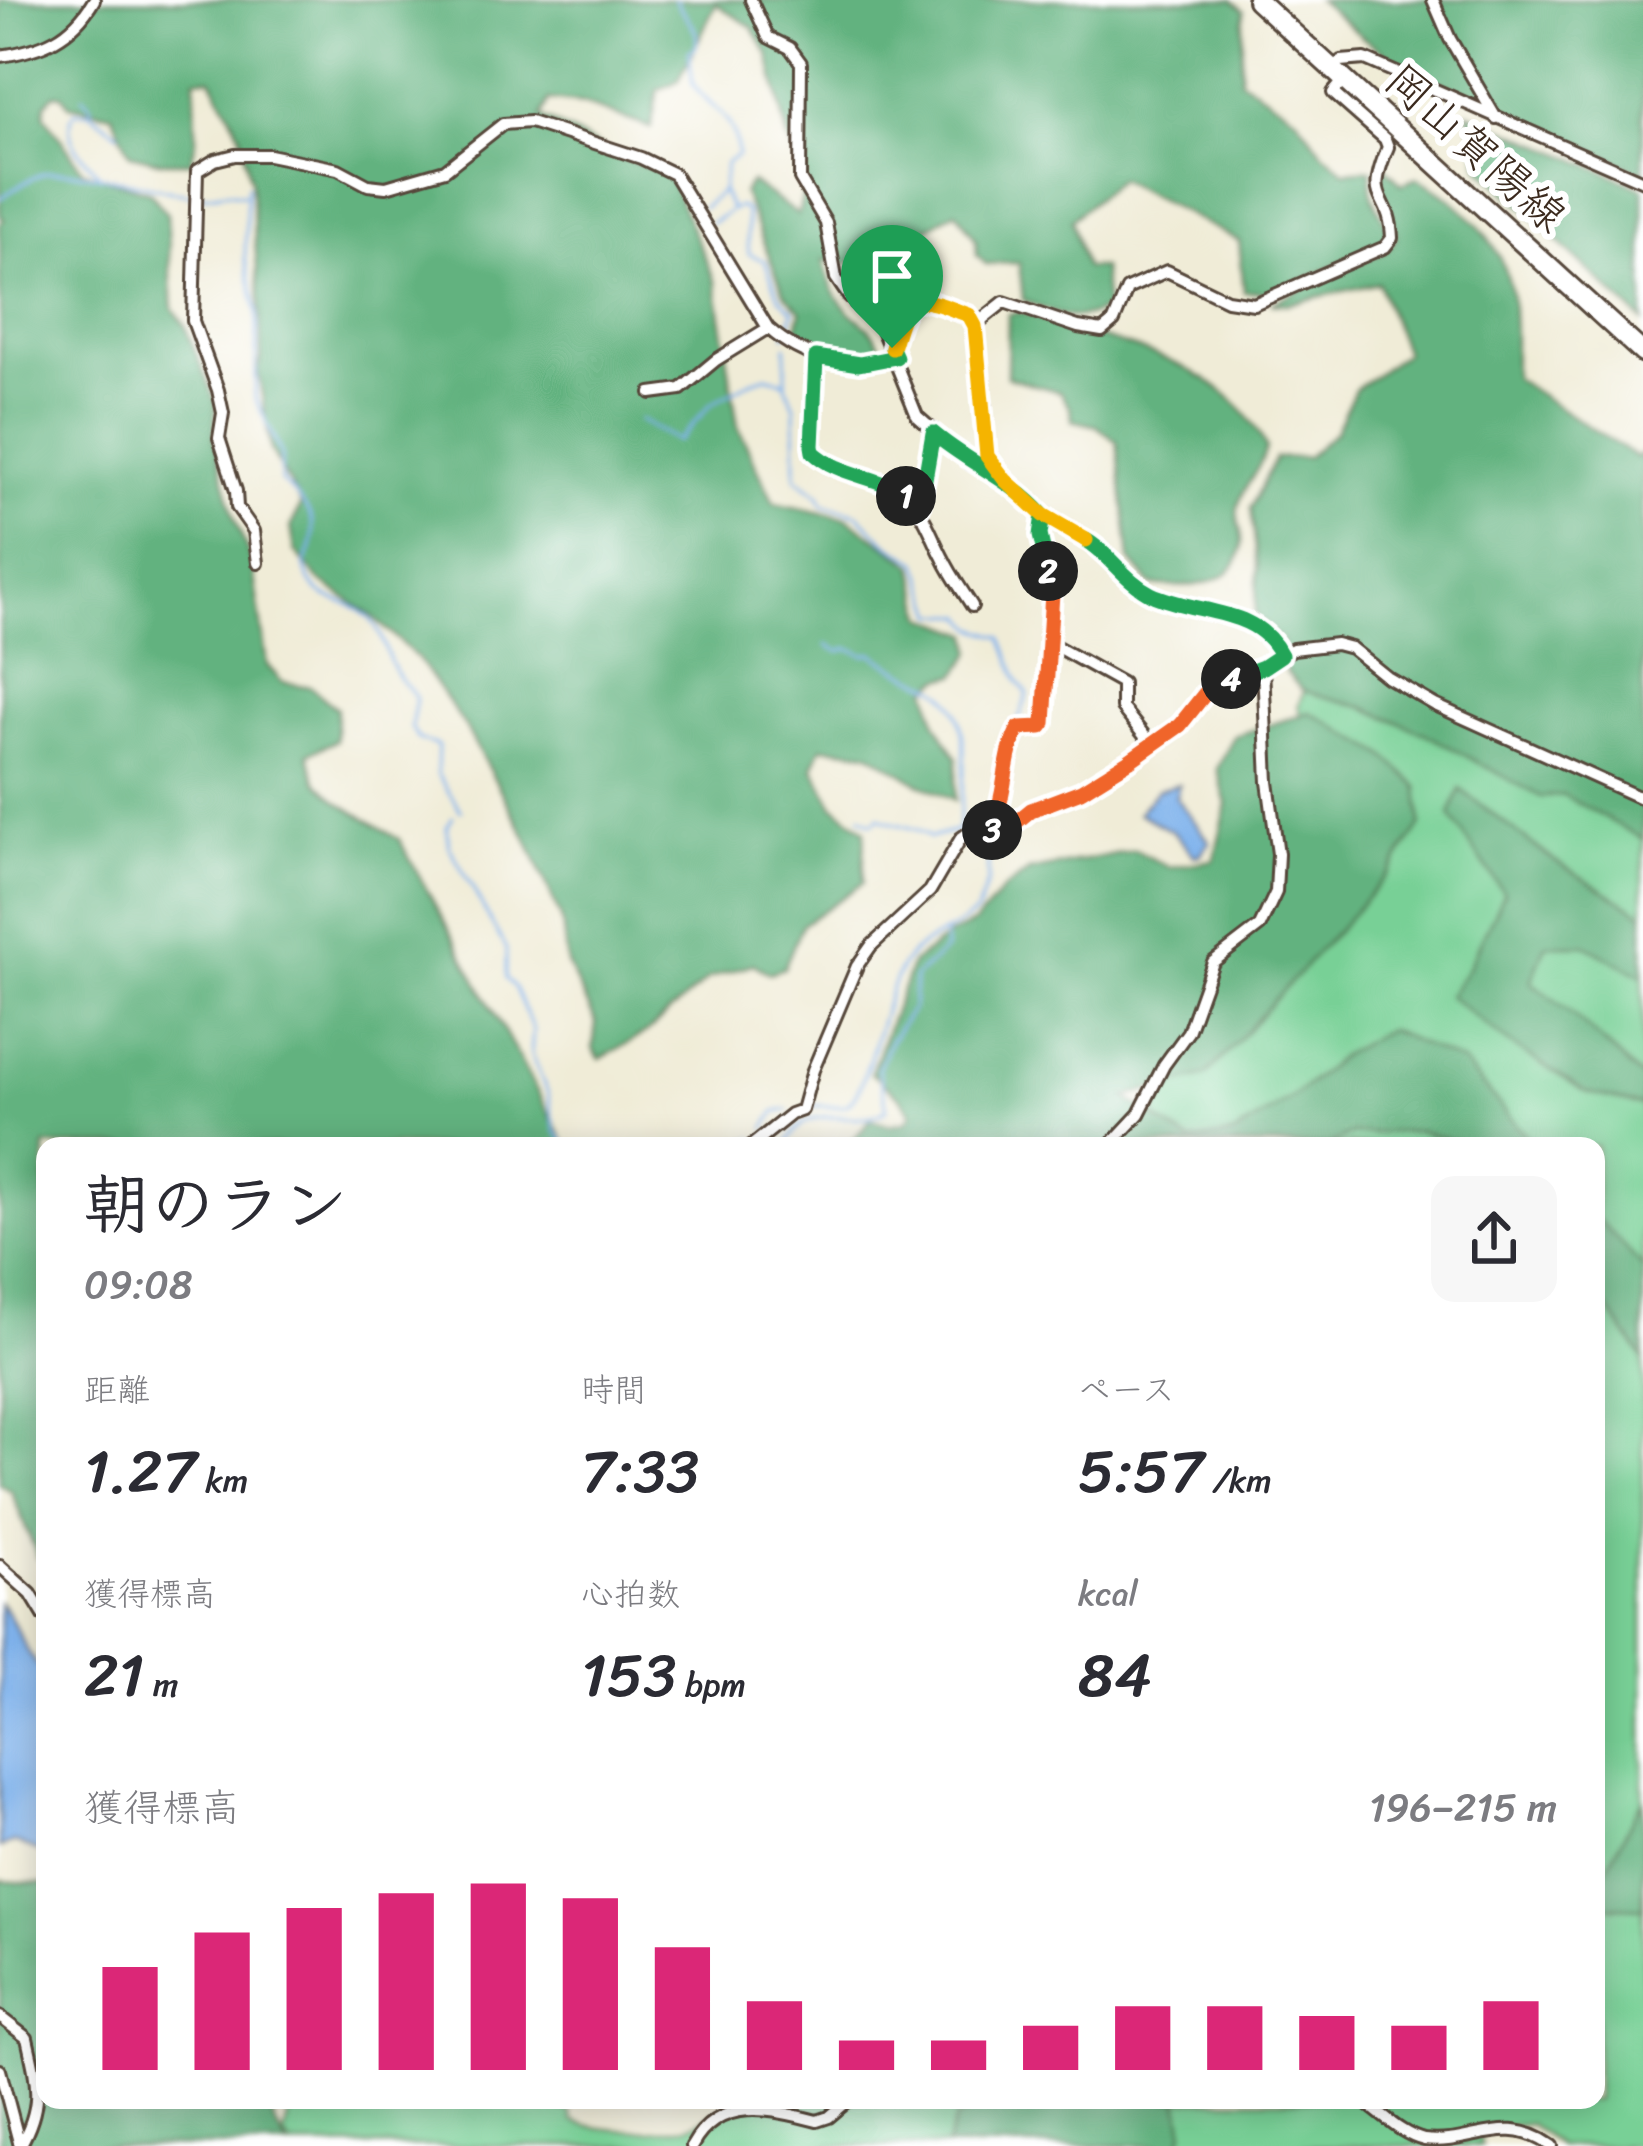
<!DOCTYPE html>
<html lang="ja">
<head>
<meta charset="utf-8">
<style>
  body { margin:0; font-family:Sriracha,"Klee One",sans-serif; background:#f7f7f7; color:#2b2b33; height:100vh; display:flex; flex-direction:column; font-size:45px; white-space:nowrap }
  * { box-sizing:border-box; margin:0 }
  p { font-size:39px; color:#7c7c81 }
  .icon { flex:none; width:66px; height:66px; fill:none; stroke:currentColor; stroke-width:2; stroke-linecap:round; stroke-linejoin:round }
  .map { position:relative; flex:1; overflow:hidden }
  .drawer { position:absolute; left:36px; top:1137px; width:1569px; height:972px; display:flex; flex-direction:column; background:#fff; border-radius:24px; box-shadow:0 6px 30px #0003 }
  .drawer>* { flex:none }
  .pin { position:absolute; display:grid; place-items:center; width:102px; height:102px; color:#fff; margin:-123px -51px; border-radius:50% 50% 50% 0; rotate:-45deg; box-shadow:0 0 12px #0007 }
  .pin .icon { rotate:45deg }
  .km { position:absolute; width:60px; height:60px; margin:-30px; border-radius:50%; background:#222; color:#fff; font-size:33px; line-height:60px; text-align:center }
  .round { display:grid; place-items:center; flex:none; width:126px; height:126px; border-radius:24px; background:#f7f7f7 }
  .overview { display:flex; align-items:center; justify-content:space-between; height:204px; padding:0 48px }
  h1 { font-size:66px; font-weight:600; line-height:90px }
  .stats { display:grid; grid-template-columns:repeat(3,1fr); gap:18px; height:204px; padding:12px 48px }
  .stats div { display:grid; align-content:center }
  .stats b { font-size:60px; font-weight:600 }
  .stats small { font-size:33px; font-weight:400 }
  .stats p { font-size:33px }
  .chart { height:336px; padding:24px 48px }
  .chart p { display:flex; justify-content:space-between }
  .chart svg { width:100%; height:216px; margin-top:12px; stroke:#db2777; stroke-width:6 }
  .map>svg:first-child { display:block }
  .green { fill:#78d096; stroke:#5a7d5a; stroke-width:3 }
  .forest { fill:#62b27f; stroke:#4e6e4e; stroke-width:3 }
  .water { fill:#7fb2ec; stroke:#5d6e85; stroke-width:3 }
  .lines { fill:none; stroke-linecap:round; stroke-linejoin:round }
  .stream { stroke:#7fb2ec; stroke-width:3 }
  .street-casing { stroke:#56473a; stroke-width:16 }
  .primary-casing { stroke:#56473a; stroke-width:24 }
  .street { stroke:#fff; stroke-width:10 }
  .primary { stroke:#fff; stroke-width:18 }
  .split-1-casing { stroke:#fff; stroke-width:24 }
  .split-2-casing { stroke:#fff; stroke-width:24 }
  .split-3-casing { stroke:#fff; stroke-width:24 }
  .split-4-casing { stroke:#fff; stroke-width:24 }
  .split-5-casing { stroke:#fff; stroke-width:24 }
  .split-6-casing { stroke:#fff; stroke-width:24 }
  .split-7-casing { stroke:#fff; stroke-width:24 }
  .split-1 { stroke:#22a559; stroke-width:15 }
  .split-2 { stroke:#22a559; stroke-width:15 }
  .split-3 { stroke:#f0652b; stroke-width:15 }
  .split-4 { stroke:#f0652b; stroke-width:15 }
  .split-5 { stroke:#22a559; stroke-width:15 }
  .split-6 { stroke:#f5b400; stroke-width:15 }
  .split-7 { stroke:#f5b400; stroke-width:15 }
  .labels { text-anchor:middle; dominant-baseline:central; stroke-width:12; stroke-linejoin:round; paint-order:stroke }
  .street-label { font-size:45px; fill:#3b2a1e; stroke:#fff }
</style>
</head>
<body>
<div class="map">
<svg width="1643" height="2146" viewBox="0 0 1643 2146">
  <rect width="100%" height="100%" fill="#fff"/>
  <filter id="ink" filterUnits="userSpaceOnUse"><feTurbulence type="fractalNoise" baseFrequency=".00833" numOctaves="2"/><feDisplacementMap in="SourceGraphic" scale="24" xChannelSelector="R" yChannelSelector="G"/><feConvolveMatrix kernelMatrix="1 2 1 2 8 2 1 2 1" color-interpolation-filters="sRGB"/></filter>
  <filter id="wash" filterUnits="userSpaceOnUse"><feTurbulence type="fractalNoise" baseFrequency=".004" numOctaves="4" result="noise"/><feDisplacementMap in="SourceGraphic" scale="48" xChannelSelector="R" yChannelSelector="G"/><feGaussianBlur stdDeviation="2.7" result="paint"/><feColorMatrix in="noise" values="0 0 0 0 0 0 0 0 0 0 0 0 0 0 0 0 0 1.4 0 .05"/><feComposite in="paint" operator="in"/></filter>
  <g filter="url(#wash)">
    <rect width="100%" height="100%" fill="#f0ecd7"/>
    <path class="green" d="M1311 675 1643 813V2146H1559L1530 2124 1477 2130 1482 2146H291L284 2135 292 2100H548L571 2113 573 2121C602 2132 670 2135 698 2122 719 2113 728 2102 752 2104V2100H1596V1146H1129L1149 1132 1170 1070 1307 738 1298 705Z"/>
    <path class="forest" d="M0 0H1232L1244 11 1240 79 1296 116 1322 151 1344 171 1372 169C1372 176 1370 183 1371 189 1374 212 1396 222 1381 245L1276 292H1244L1239 241 1118 179 1071 220 1085 268H1102L1106 307C1078 328 1052 312 1023 300L1019 263 986 264 977 256 976 240 956 211 868 265 823 260C828 276 832 294 845 307 866 328 869 322 885 353 855 366 819 352 796 331L801 311 784 293 743 193 751 182 798 215 806 181 788 140 769 55 752 27 716 4 679 80 658 90 651 128 583 104 549 100 541 117 627 160 667 173 716 283 738 427 774 503 847 518 914 565 925 617 970 634 973 652 957 675 940 679 928 689 936 723 957 758 955 800 918 783 868 752 822 747 813 767 834 806 865 830 863 883 802 925 784 968 769 973 753 964 708 979 647 1032 600 1059 593 1049 596 1022 567 964 562 921 525 835 466 728 419 660 372 616 320 581 295 551 291 527 301 504 271 450 258 371 261 356 260 312 251 185 241 135 211 78H195L196 141 191 162H162L130 154 112 114 69 105 62 95 54 94 46 103 44 114 83 171 150 192 167 214 173 308 185 326 216 403 214 439 234 517 252 563 267 665 282 682 311 687 337 709 336 741 308 753 316 780 337 801 399 839 567 1146H45V1561L38 1558 11 1491 0 1484V223L4 220 0 214Z
      M1318 0H1643V173L1405 66 1366 40Z
      M1468 113 1643 188V322L1480 167Z
      M1384 166 1402 184 1417 178C1459 198 1503 243 1511 292 1516 319 1513 350 1514 378L1637 458 1643 452V839L1563 795 1541 797 1424 733 1363 707 1303 691 1286 672 1282 642 1255 616 1258 568 1251 508 1275 458 1307 457 1335 432 1355 390 1405 353 1378 283 1287 304 1271 303 1385 251 1396 239C1396 205 1377 201 1384 166Z
      M1022 312C1106 346 1227 354 1266 448 1262 469 1243 485 1238 507 1235 520 1243 531 1242 544 1239 588 1184 589 1151 585L1130 560 1117 442 1097 426 1072 420 1071 409 1060 392 1007 377 1008 314Z
      M1310 712 1383 754 1418 787 1421 824 1390 872 1206 1076 1126 1097 1191 1142 1233 1135 1296 1095 1342 1055 1388 1029 1463 1063 1535 1146H1474L1418 1131 1352 1134 1328 1146H848L871 1119 890 1125 906 1122 912 1113 899 1096 871 1073 912 963 949 935 975 923 1003 890 1029 871 1135 850 1169 867 1214 860 1227 804 1217 769 1234 736Z
      M1460 789 1552 859 1643 914V976L1585 945H1546L1531 982 1568 1010 1643 1079V1106L1586 1092 1510 1044 1449 996 1468 968 1504 893 1450 815Z
      M1596 1217 1643 1267V1358L1596 1292Z
      M1643 1799V1908L1596 1906V1868L1605 1871Z
      M0 1881 45 1884V2100H269L274 2122 288 2146H0Z
      M1178 2100 1184 2132 1179 2146H946L955 2119 1003 2101Z"/>
    <path class="water" d="M1179 784 1176 797 1210 842 1200 855 1194 856 1175 833 1138 813 1157 790Z
      M0 1603C19 1624 24 1655 45 1674V1854L15 1842 0 1847Z"/>
    <g class="lines">
      <path class="stream" d="M675 0C683 17 703 29 695 49L689 51 693 85C715 114 734 113 738 155L726 163 722 191 731 210 740 207 746 211C748 226 747 239 749 254L765 261 779 297 794 311 785 336
        M83 97 92 107 90 112 118 133
        M90 112 74 113C59 138 86 158 101 177
        M247 186 245 258 257 312 255 398 281 453V481C310 508 324 524 304 565 316 610 342 592 368 617 385 633 384 656 398 676 403 685 411 689 416 699L411 727 418 739 438 746 437 774 461 811
        M202 196 227 192 246 195
        M0 198C13 191 27 179 42 174 73 165 158 190 193 195
        M703 207 722 191
        M711 223 728 212
        M786 346V387L795 406 796 478 819 495 823 505 858 514 888 544 918 562 936 614 964 615 975 628 1002 637 1018 681 1028 694 1018 722
        M639 420 678 441 711 404 751 381 767 376 785 382
        M827 645 839 651 849 648 865 655 872 653C892 667 909 676 931 685 979 706 962 790 958 829
        M860 816 873 823 879 817C894 827 918 825 930 838L986 823
        M453 817 447 827 449 846 506 949V979L514 987 533 1030 531 1055 548 1093 556 1131 567 1146
        M810 1106C819 1105 841 1108 846 1105 869 1094 883 985 907 959 926 937 956 931 977 912L988 880V836
        M765 1128 775 1112 788 1110
        M738 1146 753 1138
        M786 1146C810 1093 855 1133 887 1109L878 1069 890 1041 913 1007 915 977 945 950V933"/>
    </g>
  </g>
  <g filter="url(#ink)">
    <g class="lines">
      <defs>
        <path id="street" d="M751 0 768 37 790 48 801 63 800 179 826 223 836 278 849 297 881 327 917 416 970 463 1005 480 1043 515 1098 547 1144 591 1209 613 1252 622 1281 655
          M1433 0 1450 39 1496 118
          M0 56C42 50 72 38 94 0
          M1341 61 1365 59 1643 181
          M975 325 1004 302 1078 327 1102 331 1114 321 1127 289 1167 271 1227 300 1254 304 1385 247 1392 238C1390 188 1363 206 1388 147L1385 139 1333 93 1344 80
          M893 348C899 329 901 304 923 298L973 320 978 378 985 408V449L1004 479
          M816 357 813 452C838 476 871 471 898 490 925 509 928 530 943 558 951 575 962 590 972 606
          M651 393 681 389 716 360 768 328C804 360 848 370 895 357
          M920 508 933 433
          M258 563 254 531 237 507 236 491 219 438 223 413 218 390 193 321 197 171 215 160 235 155H269L338 169 368 185 386 187 445 170 503 124 530 122 641 158 674 174 768 328
          M1048 642 1122 683V708L1151 744
          M988 830C1009 799 1002 759 1019 728L1041 727 1044 723 1052 594 1040 535 1043 515
          M751 1146 791 1114 802 1110 813 1070 857 966 871 946 930 891 961 838 968 833 1008 829 1031 810 1080 791 1180 725 1211 686 1254 671 1293 649 1336 644 1351 648 1387 677 1435 705 1643 799
          M1109 1146 1139 1114 1164 1065 1188 1032 1213 962 1260 926 1276 892 1278 854 1268 782 1263 667
          M0 1566 31 1594 45 1617
          M0 2017 27 2038C37 2083 44 2104 20 2146
          M0 2070 20 2146
          M1361 2100C1382 2113 1399 2134 1424 2140 1473 2146 1504 2112 1552 2146
          M692 2146C719 2096 771 2109 817 2121L829 2117 849 2100"/>
        <path id="primary" d="M1257 0 1643 353"/>
      </defs>
      <use href="#street" class="street-casing"/>
      <use href="#primary" class="primary-casing"/>
      <use href="#street" class="street"/>
      <use href="#primary" class="primary"/>
    </g>
  </g>
  <g class="lines" filter="url(#ink)">
    <defs>
      <path id="split-1" d="M892 348 896 357 859 364 816 357 812 446 813 452C840 477 877 474 906 496"/>
      <path id="split-2" d="M906 496 920 508 933 433C970 464 1012 480 1043 515L1040 535 1048 571"/>
      <path id="split-3" d="M992 830H988C1009 799 1001 759 1019 728L1041 727 1044 723 1052 593 1048 571"/>
      <path id="split-4" d="M992 830 1008 829 1031 810 1081 791 1129 761 1180 725 1211 686 1231 679"/>
      <path id="split-5" d="M1086 540C1110 554 1125 581 1151 594 1195 615 1257 606 1281 655L1263 667 1231 679"/>
      <path id="split-6" d="M955 310 969 315 975 326 987 456 1005 480 1043 515 1086 540"/>
      <path id="split-7" d="M892 348C907 301 905 291 955 310"/>
    </defs>
    <use href="#split-1" class="split-1-casing"/>
    <use href="#split-2" class="split-2-casing"/>
    <use href="#split-3" class="split-3-casing"/>
    <use href="#split-4" class="split-4-casing"/>
    <use href="#split-5" class="split-5-casing"/>
    <use href="#split-6" class="split-6-casing"/>
    <use href="#split-7" class="split-7-casing"/>
    <use href="#split-1" class="split-1"/>
    <use href="#split-2" class="split-2"/>
    <use href="#split-3" class="split-3"/>
    <use href="#split-4" class="split-4"/>
    <use href="#split-5" class="split-5"/>
    <use href="#split-6" class="split-6"/>
    <use href="#split-7" class="split-7"/>
  </g>
  <g class="labels">
    <g class="street-label">
      <text transform="translate(1476 148) rotate(42)">岡山賀陽線</text>
    </g>
  </g>
</svg>
<div class="pin" style="left:892px;top:348px;background:#1e9e55"><svg class="icon" aria-label="arrive" viewBox="0 0 24 24"><path d="M6 21V4h12l-3 4 3 4H6"/></svg></div>
<b class="km" style="left:906px;top:496px">1</b>
<b class="km" style="left:1048px;top:571px">2</b>
<b class="km" style="left:992px;top:830px">3</b>
<b class="km" style="left:1231px;top:679px">4</b>
<section class="drawer">
<div class="overview"><div><h1>朝のラン</h1><p>09:08</p></div><a class="round"><svg class="icon" aria-label="share" viewBox="0 0 24 24"><path d="M12 15V3M7 8l5-5 5 5M5 13v7h14v-7"/></svg></a></div>
<div class="stats">
<div><p>距離</p><b>1.27<small> km</small></b></div>
<div><p>時間</p><b>7:33</b></div>
<div><p>ペース</p><b>5:57<small> /km</small></b></div>
</div>
<div class="stats">
<div><p>獲得標高</p><b>21<small> m</small></b></div>
<div><p>心拍数</p><b>153<small> bpm</small></b></div>
<div><p>kcal</p><b>84</b></div>
</div>
<div class="chart"><p><span>獲得標高</span>196–215 m</p>
<svg viewBox="0 0 160 44" preserveAspectRatio="none"><path d="M5 44V23M15 44V16M25 44V11M35 44V8M45 44V6M55 44V9M65 44V19M75 44V30M85 44V38M95 44V38M105 44V35M115 44V31M125 44V31M135 44V33M145 44V35M155 44V30"/></svg>
</div>
</section>
</div>
</body>
</html>
